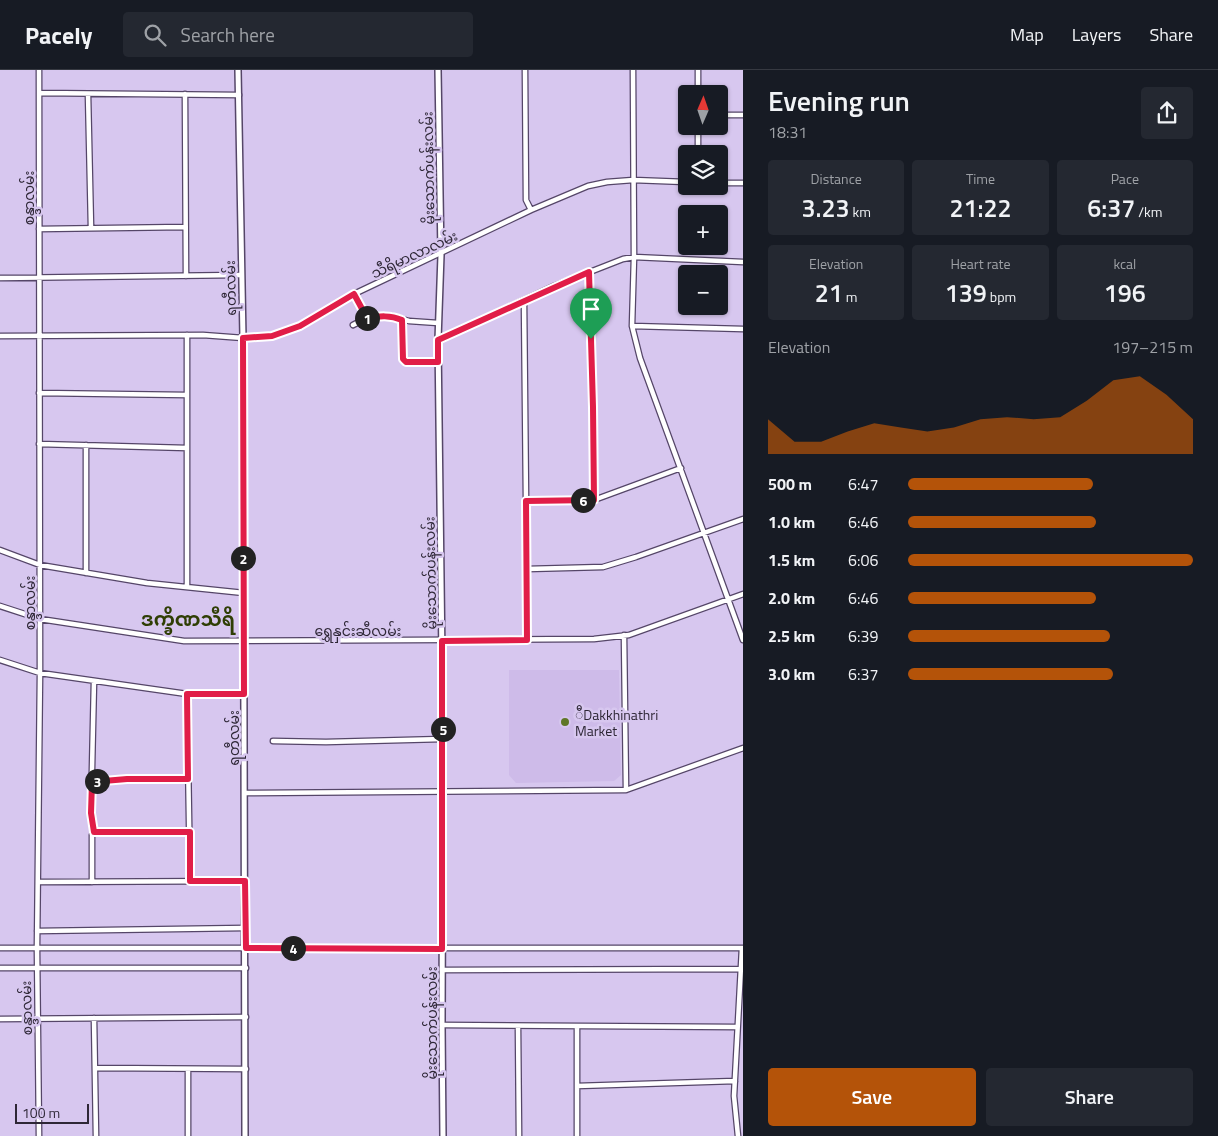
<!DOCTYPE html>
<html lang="en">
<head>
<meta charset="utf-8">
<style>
  body { margin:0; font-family:"Titillium Web","Noto Sans Myanmar",sans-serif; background:#242831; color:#f1f3f6; height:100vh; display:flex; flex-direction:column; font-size:19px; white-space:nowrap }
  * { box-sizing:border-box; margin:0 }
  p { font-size:16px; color:#9ea1a6 }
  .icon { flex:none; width:28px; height:28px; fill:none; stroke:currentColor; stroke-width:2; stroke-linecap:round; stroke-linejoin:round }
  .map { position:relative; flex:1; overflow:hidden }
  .side { display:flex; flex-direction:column; background:#171b24; width:475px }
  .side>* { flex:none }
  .needle { width:32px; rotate:2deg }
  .buttons { position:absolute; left:678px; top:15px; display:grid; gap:10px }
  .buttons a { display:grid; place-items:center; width:50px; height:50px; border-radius:5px; background:#171b24; box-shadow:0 1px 4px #0004; font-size:25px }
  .scale { position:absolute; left:15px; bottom:12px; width:74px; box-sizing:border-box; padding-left:5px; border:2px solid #2e2736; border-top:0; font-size:14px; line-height:18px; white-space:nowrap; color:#2e2736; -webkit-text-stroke:4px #d7c7ef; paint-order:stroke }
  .pin { position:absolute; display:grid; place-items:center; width:42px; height:42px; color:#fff; margin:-51px -21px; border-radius:50% 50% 50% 0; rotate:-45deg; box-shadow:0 0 5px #0007 }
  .pin .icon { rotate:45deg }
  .km { position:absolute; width:25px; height:25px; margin:-12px; border-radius:50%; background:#222; color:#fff; font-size:14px; line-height:25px; text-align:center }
  .round { display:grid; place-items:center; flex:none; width:52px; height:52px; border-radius:5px; background:#242831 }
  .headline { display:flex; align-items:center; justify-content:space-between; height:85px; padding:0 25px }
  h1 { font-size:28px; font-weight:600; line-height:38px }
  .stats { display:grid; grid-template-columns:repeat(3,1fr); gap:8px; height:85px; padding:5px 25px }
  .stats div { display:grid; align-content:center; border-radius:5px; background:#242831; text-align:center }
  .stats b { font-size:25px; font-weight:600 }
  .stats small { font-size:14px; font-weight:400 }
  .stats p { font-size:14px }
  .chart { height:140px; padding:10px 25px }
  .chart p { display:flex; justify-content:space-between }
  .chart svg { width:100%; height:90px; margin-top:5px; fill:#b45309; opacity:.7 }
  .primary-button { display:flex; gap:10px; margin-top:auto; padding:10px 25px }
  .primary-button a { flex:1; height:58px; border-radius:5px; background:#b45309; color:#fff; font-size:20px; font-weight:600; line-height:58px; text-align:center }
  .primary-button a+a { background:#242831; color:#f1f3f6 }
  ul { padding:0 25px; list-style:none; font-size:16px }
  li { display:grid; grid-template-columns:80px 60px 1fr; align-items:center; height:38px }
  li i { height:12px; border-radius:6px; background:#b45309 }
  header { display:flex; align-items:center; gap:30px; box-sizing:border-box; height:70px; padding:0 25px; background:#171b24; border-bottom:1px solid #363941 }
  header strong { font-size:24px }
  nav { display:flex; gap:28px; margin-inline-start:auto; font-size:18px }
  .search { width:350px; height:45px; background:#242831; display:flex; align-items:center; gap:12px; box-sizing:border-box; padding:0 18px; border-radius:5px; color:#9ea1a6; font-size:19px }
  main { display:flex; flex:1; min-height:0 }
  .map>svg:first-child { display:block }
  .built { fill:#cebbe9 }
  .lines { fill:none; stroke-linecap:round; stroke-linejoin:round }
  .minor-casing { stroke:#554668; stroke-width:7 }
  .tertiary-casing { stroke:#554668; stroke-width:8 }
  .minor { stroke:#fff; stroke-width:4.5 }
  .tertiary { stroke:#fff; stroke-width:5 }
  .route-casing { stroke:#fff; stroke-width:10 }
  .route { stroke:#e11d48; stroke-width:6 }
  .poi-dot { fill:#5f7627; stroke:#d7c7ef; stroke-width:2 }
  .labels { text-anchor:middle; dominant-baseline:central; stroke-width:5; stroke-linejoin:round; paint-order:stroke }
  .street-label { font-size:14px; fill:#2e2736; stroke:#d7c7ef }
  .poi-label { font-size:14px; fill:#2e2736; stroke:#d7c7ef; text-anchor:start }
  .district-label { font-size:19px; font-weight:bold; fill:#2f3e04; stroke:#d7c7ef }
</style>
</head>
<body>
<header>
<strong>Pacely</strong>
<div class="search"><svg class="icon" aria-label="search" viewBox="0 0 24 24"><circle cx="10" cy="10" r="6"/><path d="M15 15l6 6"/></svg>Search here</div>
<nav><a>Map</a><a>Layers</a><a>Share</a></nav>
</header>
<main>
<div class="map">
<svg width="743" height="1066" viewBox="0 0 743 1066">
  <rect width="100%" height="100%" fill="#d7c7ef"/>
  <path class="built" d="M509 600H619L621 705 614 711 516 713 509 705Z"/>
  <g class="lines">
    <defs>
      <path id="minor" d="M39 0 40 603 37 878 39 1066
        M525 0 526 130 531 140
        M633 0 634 187 632 256 640 288 743 570
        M39 23 239 25
        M88 24 91 158
        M185 24 186 206
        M698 24V0
        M719 45H743
        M698 84V56
        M719 113H743
        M39 159 185 157
        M589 202 593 337 594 430
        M0 208 241 205
        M354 224 367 248
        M524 230 526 431 594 430 681 398
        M402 250 403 289 406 292 438 293
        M353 255 367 248 378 246H392L409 251 438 253
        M632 256 743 259
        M0 266 203 265 243 268 272 266 300 256 354 224 531 140 588 116 607 112 633 110 686 112
        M438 270 554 216 623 189 634 187 743 192
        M39 323 187 325
        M39 374 187 378
        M86 375V503
        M526 431 527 570
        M0 480 40 495 147 513 244 523
        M527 499 603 497 636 487 743 449
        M187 517V265
        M0 536 40 549 184 571 594 569 629 565 743 524
        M0 590 40 603 187 624 244 623
        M94 611 91 743 94 762
        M187 624 190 811
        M273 671 326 672 443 669
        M92 711 127 709H188
        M626 720 743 678
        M245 723 626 720 624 565
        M39 812 245 811
        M92 812V765L94 762H189
        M37 861 245 858
        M0 878H743
        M0 898H246
        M442 900 740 899
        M94 948 96 1066
        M0 949 246 947
        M442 955 737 957
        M518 956 519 1066
        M577 956V1066
        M96 998 246 999
        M577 1016 735 1011
        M188 1066V999
        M738 1066 734 1026 742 878"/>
      <path id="tertiary" d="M238 0 243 268 245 1066
        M438 0 441 185 438 270 443 669 442 955 443 1066"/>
    </defs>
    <use href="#minor" class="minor-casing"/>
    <use href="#tertiary" class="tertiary-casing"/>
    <use href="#minor" class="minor"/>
    <use href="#tertiary" class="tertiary"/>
  </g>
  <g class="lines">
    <defs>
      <path id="route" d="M589 202 593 337 594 430 526 431 527 570 442 571V879L246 878 245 811H190V762H94L91 743 92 712 127 709H188L187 624H244L243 268 272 266 300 256 354 224 367 248C380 246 390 245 402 250L403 289 406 292H438V270Z"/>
    </defs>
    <use href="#route" class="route-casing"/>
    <use href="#route" class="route"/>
  </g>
  <circle class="poi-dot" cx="565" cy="652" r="5"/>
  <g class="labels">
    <g class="street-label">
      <text transform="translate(428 98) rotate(-91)">မိုးသောက်ပန်းလမ်း</text>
      <text transform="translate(28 128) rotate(-90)">စန္ဒာလမ်း</text>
      <text transform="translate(414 184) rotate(-25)">သီရိမာလာလမ်း</text>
      <text transform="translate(230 218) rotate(-91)">ရတီလမ်း</text>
      <text transform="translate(430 503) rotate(-91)">မိုးသောက်ပန်းလမ်း</text>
      <text transform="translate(29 533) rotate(-90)">စန္ဒာလမ်း</text>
      <text x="358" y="560">ရွှေနှင်းဆီလမ်း</text>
      <text transform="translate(233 668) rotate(-90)">ရတီလမ်း</text>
      <text transform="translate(26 938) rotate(-91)">စန္ဒာလမ်း</text>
      <text transform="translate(431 953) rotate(-90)">မိုးသောက်ပန်းလမ်း</text>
    </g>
    <g class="poi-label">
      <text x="575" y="644">ီDakkhinathri<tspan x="575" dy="16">Market</tspan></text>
    </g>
    <g class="district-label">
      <text x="188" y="548">ဒက္ခိဏသီရိ</text>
    </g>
  </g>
</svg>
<div class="buttons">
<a><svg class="needle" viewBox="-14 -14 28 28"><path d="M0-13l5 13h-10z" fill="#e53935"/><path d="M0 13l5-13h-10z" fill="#9ea1a6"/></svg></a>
<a><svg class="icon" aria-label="layers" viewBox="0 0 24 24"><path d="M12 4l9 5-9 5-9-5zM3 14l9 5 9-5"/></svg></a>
<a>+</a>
<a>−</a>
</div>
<div class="scale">100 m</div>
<div class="pin" style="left:591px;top:269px;background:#1e9e55"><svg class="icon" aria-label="arrive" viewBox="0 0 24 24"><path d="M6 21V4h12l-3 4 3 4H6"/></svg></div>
<b class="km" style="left:367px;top:248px">1</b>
<b class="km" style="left:243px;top:488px">2</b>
<b class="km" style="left:97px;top:711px">3</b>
<b class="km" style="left:293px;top:878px">4</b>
<b class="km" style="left:443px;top:659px">5</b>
<b class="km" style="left:583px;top:430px">6</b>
</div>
<section class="side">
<div class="headline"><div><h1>Evening run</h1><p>18:31</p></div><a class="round"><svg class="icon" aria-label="share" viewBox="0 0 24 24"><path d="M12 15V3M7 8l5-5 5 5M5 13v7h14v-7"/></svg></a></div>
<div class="stats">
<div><p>Distance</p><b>3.23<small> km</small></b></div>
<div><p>Time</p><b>21:22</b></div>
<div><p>Pace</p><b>6:37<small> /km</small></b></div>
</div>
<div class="stats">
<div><p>Elevation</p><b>21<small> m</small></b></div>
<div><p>Heart rate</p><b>139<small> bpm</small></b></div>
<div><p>kcal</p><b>196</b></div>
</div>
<div class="chart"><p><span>Elevation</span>197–215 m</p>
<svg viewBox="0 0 160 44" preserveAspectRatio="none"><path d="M0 44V27L10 38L20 38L30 33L40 29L50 31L60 33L70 31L80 27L90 26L100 27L110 26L120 18L130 8L140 6L150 15L160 27V44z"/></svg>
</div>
<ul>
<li><b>500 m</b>6:47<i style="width:65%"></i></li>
<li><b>1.0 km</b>6:46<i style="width:66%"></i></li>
<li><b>1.5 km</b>6:06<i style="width:100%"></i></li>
<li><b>2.0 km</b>6:46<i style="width:66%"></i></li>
<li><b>2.5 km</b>6:39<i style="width:71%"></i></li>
<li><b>3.0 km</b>6:37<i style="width:72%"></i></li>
</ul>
<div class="primary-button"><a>Save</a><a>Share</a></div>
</section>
</main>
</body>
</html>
